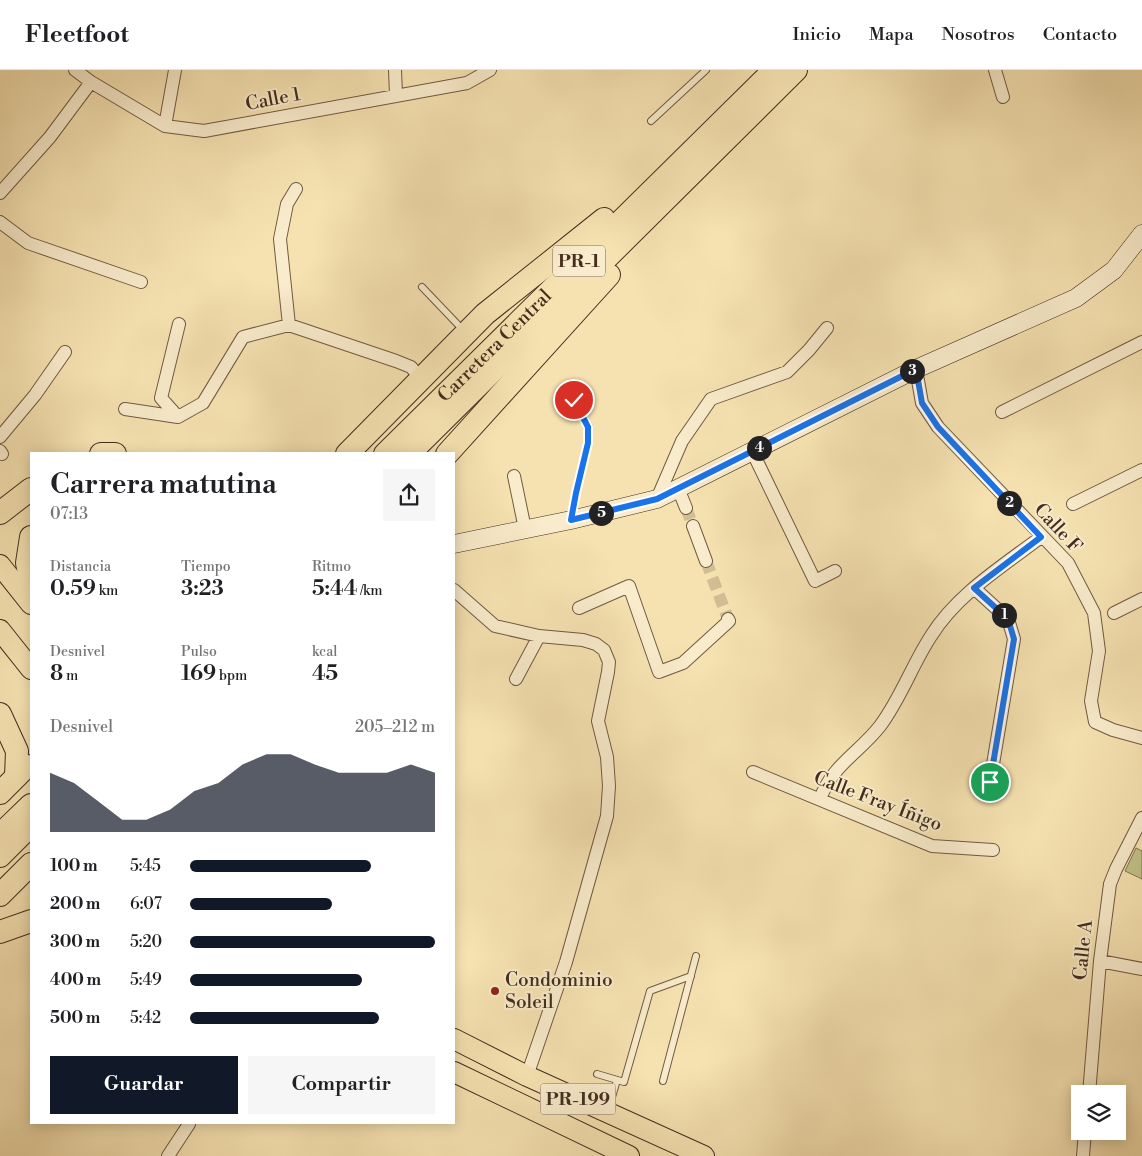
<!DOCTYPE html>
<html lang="es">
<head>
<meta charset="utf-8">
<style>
  body { margin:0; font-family:"Libre Bodoni",serif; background:#f6f6f6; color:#202124; height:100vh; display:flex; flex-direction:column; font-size:19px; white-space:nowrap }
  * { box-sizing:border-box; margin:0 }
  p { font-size:16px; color:#757577 }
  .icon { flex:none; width:28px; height:28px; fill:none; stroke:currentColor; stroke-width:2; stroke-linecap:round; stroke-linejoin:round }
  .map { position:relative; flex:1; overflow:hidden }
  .drawer { position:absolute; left:30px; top:382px; width:425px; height:672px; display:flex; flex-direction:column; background:#fff; border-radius:0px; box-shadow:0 2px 12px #0003 }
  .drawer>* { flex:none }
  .buttons { position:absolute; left:1071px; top:1015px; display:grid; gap:10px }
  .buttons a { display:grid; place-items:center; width:55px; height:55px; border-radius:0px; background:#fff; box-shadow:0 2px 12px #0003; font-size:25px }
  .pin { position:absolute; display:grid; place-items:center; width:42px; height:42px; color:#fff; margin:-21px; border:2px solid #fff; border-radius:50%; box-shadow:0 1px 5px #0007 }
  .km { position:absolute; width:25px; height:25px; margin:-12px; border-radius:50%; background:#222; color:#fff; font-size:14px; line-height:25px; text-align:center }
  .round { display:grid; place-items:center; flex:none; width:52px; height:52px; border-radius:0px; background:#f6f6f6 }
  .head { display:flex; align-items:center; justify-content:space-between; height:85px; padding:0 20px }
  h1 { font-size:28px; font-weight:600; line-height:38px }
  .metrics { display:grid; grid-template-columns:repeat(3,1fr); gap:8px; height:85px; padding:5px 20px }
  .metrics div { display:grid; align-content:center }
  .metrics b { font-size:21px; font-weight:600 }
  .metrics small { font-size:14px; font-weight:400 }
  .metrics p { font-size:14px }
  .chart { height:140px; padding:10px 20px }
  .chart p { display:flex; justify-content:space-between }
  .chart svg { width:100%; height:90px; margin-top:5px; fill:#111827; opacity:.7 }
  .action { display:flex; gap:10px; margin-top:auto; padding:10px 20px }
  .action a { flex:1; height:58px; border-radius:0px; background:#111827; color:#fff; font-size:20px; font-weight:600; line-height:58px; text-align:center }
  .action a+a { background:#f6f6f6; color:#202124 }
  ul { padding:0 20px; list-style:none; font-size:16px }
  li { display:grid; grid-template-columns:80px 60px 1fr; align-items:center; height:38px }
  li i { height:12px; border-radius:6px; background:#111827 }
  header { display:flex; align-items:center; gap:30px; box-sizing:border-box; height:70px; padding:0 25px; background:#fff; border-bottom:1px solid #e0e0e0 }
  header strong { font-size:24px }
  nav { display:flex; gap:28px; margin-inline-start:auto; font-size:18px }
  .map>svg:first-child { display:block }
  .green { fill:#c1c289; stroke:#827854 }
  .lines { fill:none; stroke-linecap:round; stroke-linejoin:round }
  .street-tunnel { stroke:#d2be94; stroke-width:12; stroke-dasharray:12 6; stroke-linecap:butt }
  .lane-casing { stroke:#705a43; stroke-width:8 }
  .street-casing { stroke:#705a43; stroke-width:14 }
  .secondary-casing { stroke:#432d1e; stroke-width:19 }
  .primary-casing { stroke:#432d1e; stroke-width:22 }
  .highway-casing { stroke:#432d1e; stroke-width:24 }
  .lane { stroke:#f9eccc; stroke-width:6 }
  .street { stroke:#f9eccc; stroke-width:12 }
  .secondary { stroke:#f9eccc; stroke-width:18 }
  .primary { stroke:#f6e2b1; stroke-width:20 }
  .highway { stroke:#f6e2b1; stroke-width:22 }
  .route-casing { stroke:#fff; stroke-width:10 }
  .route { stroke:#1a73e8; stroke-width:6 }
  .poi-dot { fill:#8f2418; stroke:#f9eccc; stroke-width:2 }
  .labels { text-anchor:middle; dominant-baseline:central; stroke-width:4; stroke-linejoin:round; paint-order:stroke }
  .shield { fill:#f9eccc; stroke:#7a6652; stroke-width:1 }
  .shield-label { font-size:18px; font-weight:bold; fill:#432d1e }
  .street-label { font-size:19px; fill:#432d1e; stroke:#f9eccc }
  .poi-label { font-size:19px; fill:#432d1e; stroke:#f9eccc; text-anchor:start }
</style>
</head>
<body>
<header>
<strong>Fleetfoot</strong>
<nav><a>Inicio</a><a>Mapa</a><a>Nosotros</a><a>Contacto</a></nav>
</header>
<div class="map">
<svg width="1142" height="1086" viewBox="0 0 1142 1086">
  <rect width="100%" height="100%" fill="#f6e2b1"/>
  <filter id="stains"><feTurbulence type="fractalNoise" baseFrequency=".004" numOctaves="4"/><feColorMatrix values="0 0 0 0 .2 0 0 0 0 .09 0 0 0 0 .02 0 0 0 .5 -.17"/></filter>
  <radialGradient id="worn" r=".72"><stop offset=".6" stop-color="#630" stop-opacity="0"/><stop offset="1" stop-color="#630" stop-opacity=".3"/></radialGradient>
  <path class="green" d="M1136 778 1142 781V809L1125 801Z"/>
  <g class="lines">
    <path class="street-tunnel" d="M686 438 693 456
      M706 491 728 549"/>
    <defs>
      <path id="lane" d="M651 51 706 0
        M422 217 464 261
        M571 449 576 423 588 373 589 357 574 330
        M597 1004 624 1012 650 921 691 906
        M663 1011 696 886
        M608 1041 617 1010"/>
      <path id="street" d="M75 0 91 12 165 56 204 61 467 13 490 0
        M395 0 396 25
        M995 0 1003 27
        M165 56 175 0
        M0 123 50 67 91 12
        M0 152 28 173 141 212
        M289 255 280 169 287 134 296 119
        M916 299 922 333 938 357 1068 493 1094 543 1099 581 1091 631 1095 652 1113 660 1142 668
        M125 339 178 347 203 333 243 267 289 255 396 291 411 297 421 309
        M1002 342 1142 272
        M178 347 161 328 179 254
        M0 367 35 325 65 282
        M0 381 2 384
        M752 381 815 511 835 501
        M514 406 525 459
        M678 418 686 438
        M657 429 682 371 711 329 787 302 809 280 827 258
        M1073 434 1142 400
        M693 456 706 491
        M974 518 1008 549 1014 569 990 712 977 710
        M454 520 495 556 539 566 583 570 596 574 604 580 609 592 608 602 598 651 607 687 609 716 607 746 566 892 527 1006
        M579 538 629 516 659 602 683 593 729 551 728 549
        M1114 543 1142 529
        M516 609 539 566
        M753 702 932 776 993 780
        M820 729C833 694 859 683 880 656 901 628 912 595 931 566 957 524 1003 496 1041 467
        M1100 891 1142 899
        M1089 1024 1100 891 1110 814 1116 799 1142 748
        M168 1086 189 1054
        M1083 1086 1085 1061"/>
      <path id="secondary" d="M454 474 571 450 657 429 916 299 1076 228 1114 200 1142 164"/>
      <path id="primary" d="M0 495 31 534
        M0 560 31 599
        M454 969 527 1006 704 1086
        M454 1002 629 1086"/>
      <g id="highway">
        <path d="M101 384H115"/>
        <path d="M347 384 485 244 604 149"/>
        <path id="s1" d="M385 384 774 0"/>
        <path d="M409 384 796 0"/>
        <path d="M447 384 609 205"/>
        <path d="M0 443 31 419"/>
        <path d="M31 467 27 493 31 513"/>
        <path d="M0 644 17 681 16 706"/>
        <path d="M0 723 27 696"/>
        <path d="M3 762 31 735"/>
        <path d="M0 786 31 755"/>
        <path d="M0 825 31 794"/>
        <path d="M0 862 31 851"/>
      </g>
    </defs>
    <use href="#lane" class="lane-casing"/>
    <use href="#street" class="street-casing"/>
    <use href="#secondary" class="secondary-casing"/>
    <use href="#primary" class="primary-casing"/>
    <use href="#highway" class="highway-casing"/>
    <use href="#lane" class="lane"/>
    <use href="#street" class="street"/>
    <use href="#secondary" class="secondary"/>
    <use href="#primary" class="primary"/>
    <use href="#highway" class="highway"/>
  </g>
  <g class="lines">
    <defs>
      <path id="route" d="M574 330 588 357V373L576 423 571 450 657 429 916 299 922 333 938 357 1041 467 974 518 1008 549 1014 569 990 712"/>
    </defs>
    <use href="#route" class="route-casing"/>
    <use href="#route" class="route"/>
  </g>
  <circle class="poi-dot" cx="495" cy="921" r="5"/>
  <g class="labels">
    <g class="shield">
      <rect x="553" y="175.5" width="52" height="31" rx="4"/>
      <rect x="540.5" y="1013.5" width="75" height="31" rx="4"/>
    </g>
    <g class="shield-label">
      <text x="579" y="191">PR-1</text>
      <text x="578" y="1029">PR-199</text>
    </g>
    <g class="street-label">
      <text transform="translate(273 29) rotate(-11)">Calle 1</text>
      <text stroke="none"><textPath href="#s1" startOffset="154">Carretera Central</textPath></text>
      <text transform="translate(1058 458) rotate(47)">Calle F</text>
      <text transform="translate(878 731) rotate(21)">Calle Fray Íñigo</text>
      <text transform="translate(1083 880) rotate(-84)">Calle A</text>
    </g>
    <g class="poi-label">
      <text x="505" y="910">Condominio<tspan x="505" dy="22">Soleil</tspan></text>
    </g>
  </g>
  <rect width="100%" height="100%" filter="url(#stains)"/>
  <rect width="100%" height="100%" fill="url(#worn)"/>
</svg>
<div class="buttons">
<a><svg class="icon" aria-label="layers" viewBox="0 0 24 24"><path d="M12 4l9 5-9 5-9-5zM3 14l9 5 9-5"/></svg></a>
</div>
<div class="pin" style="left:990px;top:712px;background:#1e9e55"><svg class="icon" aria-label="arrive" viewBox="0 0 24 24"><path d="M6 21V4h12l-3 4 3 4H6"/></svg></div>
<div class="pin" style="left:574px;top:330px;background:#d93025"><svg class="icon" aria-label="check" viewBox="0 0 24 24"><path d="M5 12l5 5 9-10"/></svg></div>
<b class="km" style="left:1004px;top:545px">1</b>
<b class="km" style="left:1009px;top:433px">2</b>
<b class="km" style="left:912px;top:301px">3</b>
<b class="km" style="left:759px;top:378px">4</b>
<b class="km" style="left:601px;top:443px">5</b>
<section class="drawer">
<div class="head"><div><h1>Carrera matutina</h1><p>07:13</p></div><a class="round"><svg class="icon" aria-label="share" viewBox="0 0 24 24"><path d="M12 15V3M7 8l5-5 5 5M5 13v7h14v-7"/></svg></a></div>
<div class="metrics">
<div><p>Distancia</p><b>0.59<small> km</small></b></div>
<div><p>Tiempo</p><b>3:23</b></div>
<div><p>Ritmo</p><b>5:44<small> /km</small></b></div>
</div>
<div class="metrics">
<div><p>Desnivel</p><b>8<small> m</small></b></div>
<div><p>Pulso</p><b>169<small> bpm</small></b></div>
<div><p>kcal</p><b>45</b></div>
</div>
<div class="chart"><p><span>Desnivel</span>205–212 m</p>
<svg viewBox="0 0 160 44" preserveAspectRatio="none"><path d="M0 44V15L10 20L20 29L30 38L40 38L50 33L60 24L70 20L80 11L90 6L100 6L110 11L120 15L130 15L140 15L150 11L160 15V44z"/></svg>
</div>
<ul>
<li><b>100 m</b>5:45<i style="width:74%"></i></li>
<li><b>200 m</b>6:07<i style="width:58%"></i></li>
<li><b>300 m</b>5:20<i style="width:100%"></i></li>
<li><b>400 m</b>5:49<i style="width:70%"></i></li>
<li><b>500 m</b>5:42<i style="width:77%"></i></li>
</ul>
<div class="action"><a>Guardar</a><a>Compartir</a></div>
</section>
</div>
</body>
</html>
